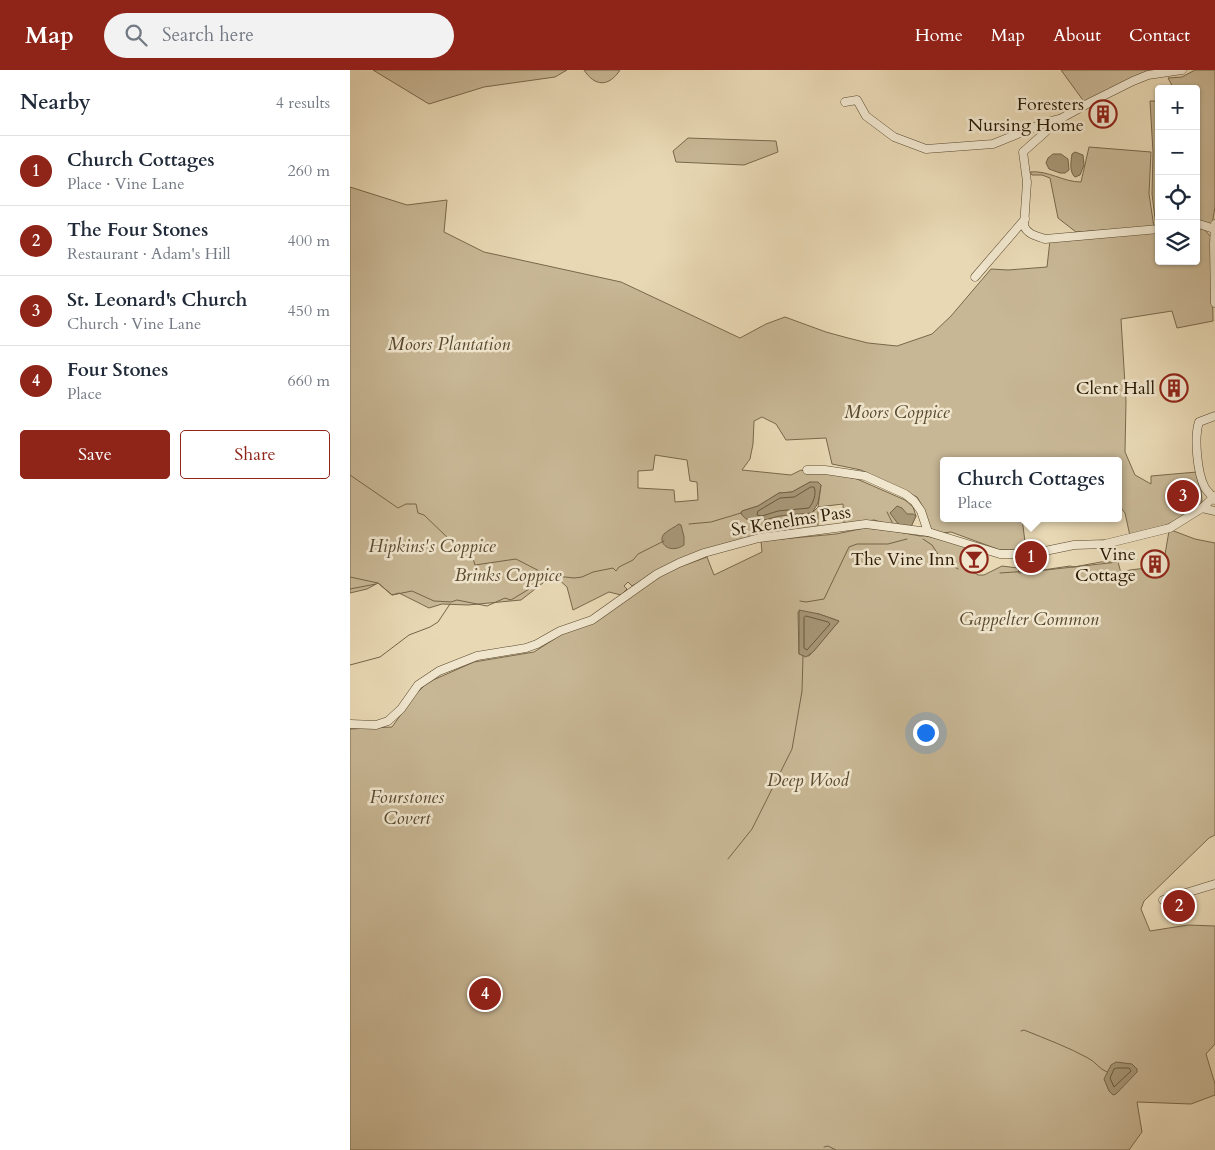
<!DOCTYPE html>
<meta charset="utf-8">
<style>
:root{--surface:#fff;--page:#f2f2f3;--text:#1f2937;--muted:#747a83;--line:#e0e1e3;--accent:#8f2418}
body{margin:0;font-family:Cardo,serif;background:var(--page);color:var(--text)}
.controls{position:absolute;right:15px;top:15px;display:grid;overflow:hidden;border-radius:5px;box-shadow:0 1px 4px #0004}
.controls button{width:45px;height:45px;display:grid;place-items:center;padding:0;border:0;border-bottom:1px solid var(--line);background:var(--surface);color:var(--text);font:25px sans-serif}
.you{position:absolute;left:575px;top:662px;width:18px;height:18px;margin:-12px;border:4px solid #fff;border-radius:50%;background:#1a73e8;box-shadow:0 0 0 8px #1a73e833}
.badge{display:grid;place-items:center;width:32px;height:32px;border-radius:50%;background:var(--accent);color:#fff;font-size:16px;font-weight:700}
.pin{position:absolute;translate:-50% -50%;border:2px solid #fff;box-shadow:0 1px 5px #0006}
.popup{position:absolute;left:590px;top:387px;width:182px;height:65px;box-sizing:border-box;display:grid;place-content:center;border-radius:5px;background:var(--surface);filter:drop-shadow(0 1px 4px #0005);font-size:16px;white-space:nowrap;color:var(--muted)}
.popup b{font-size:19px;color:var(--text)}
.popup::after{content:'';position:absolute;left:50%;top:100%;margin-left:-10px;border:10px solid transparent;border-top-color:var(--surface)}
.list{margin:0;padding:0;list-style:none}
h2{display:flex;justify-content:space-between;align-items:center;height:65px;margin:0;padding:0 20px;font-size:21px}
h2 small{font-size:16px;font-weight:400;color:var(--muted)}
.list li{display:grid;grid-template-columns:32px 1fr auto;gap:15px;align-items:center;box-sizing:border-box;height:70px;padding:0 20px;border-top:1px solid var(--line)}
.list b{display:block;font-size:19px;white-space:nowrap}
.list p{margin:0;font-size:16px;white-space:nowrap;color:var(--muted)}
.list em{font-size:16px;font-style:normal;color:var(--muted)}
.actions{display:flex;gap:10px;padding:15px 20px}
.actions a{flex:1;padding:11px 0;border:1px solid var(--accent);border-radius:5px;text-align:center;font-size:18px;color:var(--accent)}
.actions .main{background:var(--accent);color:#fff}
.icon{flex:none;width:28px;height:28px;fill:none;stroke:currentColor;stroke-width:2;stroke-linecap:round;stroke-linejoin:round}
.map{position:relative;flex:none;width:865px;height:1080px;overflow:hidden}
header{display:flex;align-items:center;gap:30px;box-sizing:border-box;height:70px;padding:0 25px;background:var(--accent);color:#fff}
header strong{font-size:24px}
nav{display:flex;gap:28px;margin-inline-start:auto;font-size:18px}
.search{width:350px;height:45px;background:var(--page);display:flex;align-items:center;gap:12px;box-sizing:border-box;padding:0 18px;border-radius:28px;color:var(--muted);font-size:19px}
main{display:flex}
aside{flex:1;background:var(--surface)}
.map>svg:first-child{display:block}
.green{fill:#c8b795;stroke:#78684a;fill-rule:evenodd}
.water{fill:#a79777;stroke:#756447}
.lines{fill:none;stroke-linecap:round;stroke-linejoin:round}
.shore{stroke:#68583c;stroke-width:1}
.stream{stroke:#756447;stroke-width:1}
.minor-casing{stroke:#59482d;stroke-width:9}
.minor{stroke:#f0e6ce;stroke-width:8}
.labels{text-anchor:middle;dominant-baseline:central;stroke-width:5;stroke-linejoin:round;paint-order:stroke}
.poi-label{font-size:18px;fill:#291800;stroke:#f0e6ce;text-anchor:end}
.park-label{font-size:18px;font-style:italic;fill:#59482d;stroke:#f0e6ce}
.street-label{font-size:18px;fill:#291800;stroke:#f0e6ce}
</style>
<header>
<strong>Map</strong>
<div class="search"><svg class="icon" aria-label="search" viewBox="0 0 24 24"><circle cx="10" cy="10" r="6"/><path d="M15 15l6 6"/></svg>Search here</div>
<nav><a>Home</a><a>Map</a><a>About</a><a>Contact</a></nav>
</header>
<main>
<aside>
<h2>Nearby<small>4 results</small></h2>
<ul class="list">
<li><span class="badge">1</span><div><b>Church Cottages</b><p>Place · Vine Lane</p></div><em>260 m</em></li>
<li><span class="badge">2</span><div><b>The Four Stones</b><p>Restaurant · Adam's Hill</p></div><em>400 m</em></li>
<li><span class="badge">3</span><div><b>St. Leonard's Church</b><p>Church · Vine Lane</p></div><em>450 m</em></li>
<li><span class="badge">4</span><div><b>Four Stones</b><p>Place</p></div><em>660 m</em></li>
</ul>
<div class="actions"><a class="main">Save</a><a>Share</a></div>
</aside>
<div class="map">
<svg width="865" height="1080" viewBox="0 0 865 1080">
<rect width="100%" height="100%" fill="#e8d8b4"/>
<filter id="stains"><feTurbulence type="fractalNoise" baseFrequency=".004" numOctaves="4"/><feColorMatrix values="0 0 0 0 .2 0 0 0 0 .09 0 0 0 0 .02 0 0 0 .5 -.17"/></filter>
<radialGradient id="worn" r=".72"><stop offset=".6" stop-color="#630" stop-opacity="0"/><stop offset="1" stop-color="#630" stop-opacity=".3"/></radialGradient>
<!-- green -->
<g class="green">
<path d="M23,0H217L205,7L134,17L79,34Z"/>
<path d="M234,0H270C259,17 245,17 234,0Z"/>
<path d="M711,0H820L735,33Z"/>
<path d="M845,0H865V137L862,155L846,151V19H824L818,8L832,7Z"/>
<path d="M800,31H809V156H806L802,124L803,82Z"/>
<path d="M338,68L426,71L428,82L394,95L326,92L323,81Z"/>
<path d="M739,77L801,82L799,124L804,157L726,162L708,148L700,108L692,105H682L680,102C698,100 713,112 731,112Z"/>
<path d="M0,117L57,135L97,130L94,162L134,182L271,212L390,268L416,254L435,247L476,262L498,268L518,273L547,276L582,264L601,246L641,199L658,200L697,197L700,170L809,161V191H846V156L853,158L861,167L863,251L827,258L822,241L771,249L776,331L775,382L785,405L801,414V406L847,402L851,419L852,433C832,452 806,459 780,466L775,443L771,438H769L768,391H594V448H672L676,480H650L601,462L593,463L579,459L573,437L567,427L511,400L482,394L476,368L436,370L426,354L412,347L404,351L403,374L400,389L392,400L441,405L451,400L461,403L471,401L507,409L555,430L563,437L566,446L559,460L524,450L494,454L493,434L468,437V457L327,491L282,516L278,512L274,516L277,519L271,525L259,522L223,540L217,517L205,506L198,509L171,530L118,535L92,534L79,538L49,523L42,525L28,513L17,519L0,523ZM305,385L337,390L340,411L347,412L348,430L325,432L324,420L288,418V401L303,400ZM460,412L471,415L468,437L462,443C452,444 441,444 430,446C418,448 400,458 391,443L392,441L408,436L429,423L442,422Z"/>
<path d="M515,458L543,461L570,466H576L618,475L617,484L622,485L620,493L626,495L622,501L628,505H634L652,496L668,498L669,503L768,492L771,503L780,500L813,496L819,461L821,460L845,469L865,473V765L859,768L794,831L791,839L800,861L838,855L865,856V974L856,984L865,1014V1025L841,1034L787,1032L792,1062L779,1080H0V659L42,657L64,626L75,615L83,610L124,592L184,582L212,564L254,545L302,510L324,499L357,487L364,505L412,482L411,471L486,464ZM448,542L469,544L489,551L459,586L449,584Z"/>
</g>
<!-- water -->
<g class="water">
<path d="M725,82L733,85L734,95L730,105L725,107C719,102 721,91 722,84Z"/>
<path d="M703,84H711L718,89L719,100L715,103H710L699,99L696,93L698,88Z"/>
<path d="M460,412H468L471,415L468,433L462,443C452,444 441,444 430,446C418,448 399,458 391,443L392,441L408,436L429,423L442,422Z"/>
<path d="M547,436L552,438L557,444H563L566,446L561,457L549,455L540,443Z"/>
<path d="M329,454L331,455L334,467V475C319,485 307,472 314,464C318,460 325,457 329,454Z"/>
<path d="M449,540L469,544L489,551L464,581L456,587L449,584Z"/>
<path d="M766,992L782,994L787,999V1002L766,1024L763,1025L759,1021L754,1009L761,995Z"/>
</g>
<g class="lines">
<!-- shore -->
<g class="shore">
<path d="M461,417H464C467,424 463,433 459,438L428,441L412,446L407,445L408,441L430,428L444,427Z"/>
<path d="M456,546L478,552L480,554L457,580L454,578V548Z"/>
<path d="M767,998H779L781,1001L764,1017L760,1008L764,999Z"/>
</g>
<!-- stream -->
<g class="stream">
<path d="M0,405L48,438L56,434H66L68,443L74,445L98,468L121,482L125,495L166,489L197,505L224,508L232,507L243,502L263,498L266,501L269,497L283,490L288,484L314,471"/>
<path d="M537,442L543,454"/>
<path d="M339,454L361,452L391,443"/>
<path d="M573,469L582,475L591,489L608,499"/>
<path d="M793,486L808,483"/>
<path d="M650,503L693,500L720,496L724,497L751,492H768L787,489"/>
<path d="M0,507L28,513L42,525L62,521L84,531L101,532L107,530L137,536L155,528L161,530L199,507L203,506"/>
<path d="M0,519L26,514"/>
<path d="M450,531L456,532L474,529L499,477L507,474H538L557,469"/>
<path d="M0,595L30,587L59,565L80,557L88,552L100,534"/>
<path d="M378,789L402,759L442,679L452,621L453,586"/>
<path d="M671,961L674,960C696,969 718,977 738,988C746,992 749,999 757,1002"/>
<path d="M474,1077L478,1076L486,1080"/>
</g>
<!-- minor casing -->
<g class="minor-casing">
<g id="minor">
<path d="M495,32L507,30L516,46L544,67L576,79L643,74L697,52L710,49"/>
<path d="M846,153L864,159"/>
<path d="M865,154L864,174L865,233"/>
<path d="M809,159L695,169C687,166 678,165 674,156L677,112L673,82L710,49L739,33L783,11L798,5L832,0"/>
<path d="M625,207L675,149"/>
<path d="M865,346L849,352C844,367 847,403 855,418C858,422 862,426 865,430"/>
<path d="M457,400H475L515,406L555,424L564,431L571,441L578,462"/>
<path d="M852,438L865,441"/>
<path d="M0,654L26,655L38,651L51,639L68,615L89,601L127,586L176,578L187,574L210,561L242,550L307,504L329,493L354,483L409,468L516,454L578,462L650,484H667L695,481L724,475L755,474L820,458L852,438L865,426"/>
<path d="M813,830L865,814"/>
</g>
</g>
<!-- minor -->
<use href="#minor" class="minor"/>
</g>
<!-- icons -->
<defs>
<g id="building-ring" transform="scale(1.4375)"><circle r="9.5" fill="#f0e6ce" stroke="#8f2418" stroke-width="1.5"/><path d="M-4-6H4V6H1V3H-1V6H-4ZM-2.5-4.3h1.7v1.8h-1.7ZM.8-4.3h1.7v1.8H.8ZM-2.5-1h1.7V.8h-1.7ZM.8-1h1.7V.8H.8Z" fill="#8f2418"/></g>
<g id="bar-ring" transform="scale(1.4375)"><circle r="9.5" fill="#f0e6ce" stroke="#8f2418" stroke-width="1.5"/><path d="M-6-5H6L.8 .8V4.5H3.5V6h-7V4.5H-.8V.8Z" fill="#8f2418"/></g>
</defs>
<g fill-rule="evenodd">
<use href="#building-ring" x="753" y="44"/>
<use href="#building-ring" x="824" y="318"/>
<use href="#bar-ring" x="624" y="489"/>
<use href="#building-ring" x="805" y="494"/>
</g>
<g class="labels">
<!-- poi labels -->
<g class="poi-label">
<text x="734" y="34">Foresters<tspan x="734" dy="21">Nursing Home</tspan></text>
<text x="805" y="318">Clent Hall</text>
<text x="786" y="484">Vine<tspan x="786" dy="21">Cottage</tspan></text>
<text x="605" y="489">The Vine Inn</text>
</g>
<!-- park labels -->
<g class="park-label">
<text x="99" y="274">Moors Plantation</text>
<text x="547" y="342">Moors Coppice</text>
<text x="82" y="476">Hipkins's Coppice</text>
<text x="158" y="505">Brinks Coppice</text>
<text x="679" y="549">Gappelter Common</text>
<text x="458" y="710">Deep Wood</text>
<text x="57" y="727">Fourstones<tspan x="57" dy="21">Covert</tspan></text>
</g>
<!-- street labels -->
<g class="street-label">
<text transform="translate(441 451) rotate(-9)">St Kenelms Pass</text>
</g>
</g>
<rect width="100%" height="100%" filter="url(#stains)"/>
<rect width="100%" height="100%" fill="url(#worn)"/>
</svg>
<div class="controls">
<button>+</button>
<button>−</button>
<button><svg class="icon" aria-label="locate" viewBox="0 0 24 24"><circle cx="12" cy="12" r="6"/><path d="M12 2v4M12 18v4M2 12h4M18 12h4"/></svg></button>
<button><svg class="icon" aria-label="layers" viewBox="0 0 24 24"><path d="M12 4l9 5-9 5-9-5zM3 14l9 5 9-5"/></svg></button>
</div>
<div class="you"></div>
<div class="pin badge" style="left:681px;top:487px">1</div>
<div class="popup"><b>Church Cottages</b>Place</div>
<div class="pin badge" style="left:829px;top:836px">2</div>
<div class="pin badge" style="left:833px;top:426px">3</div>
<div class="pin badge" style="left:135px;top:924px">4</div>
</div>
</main>
